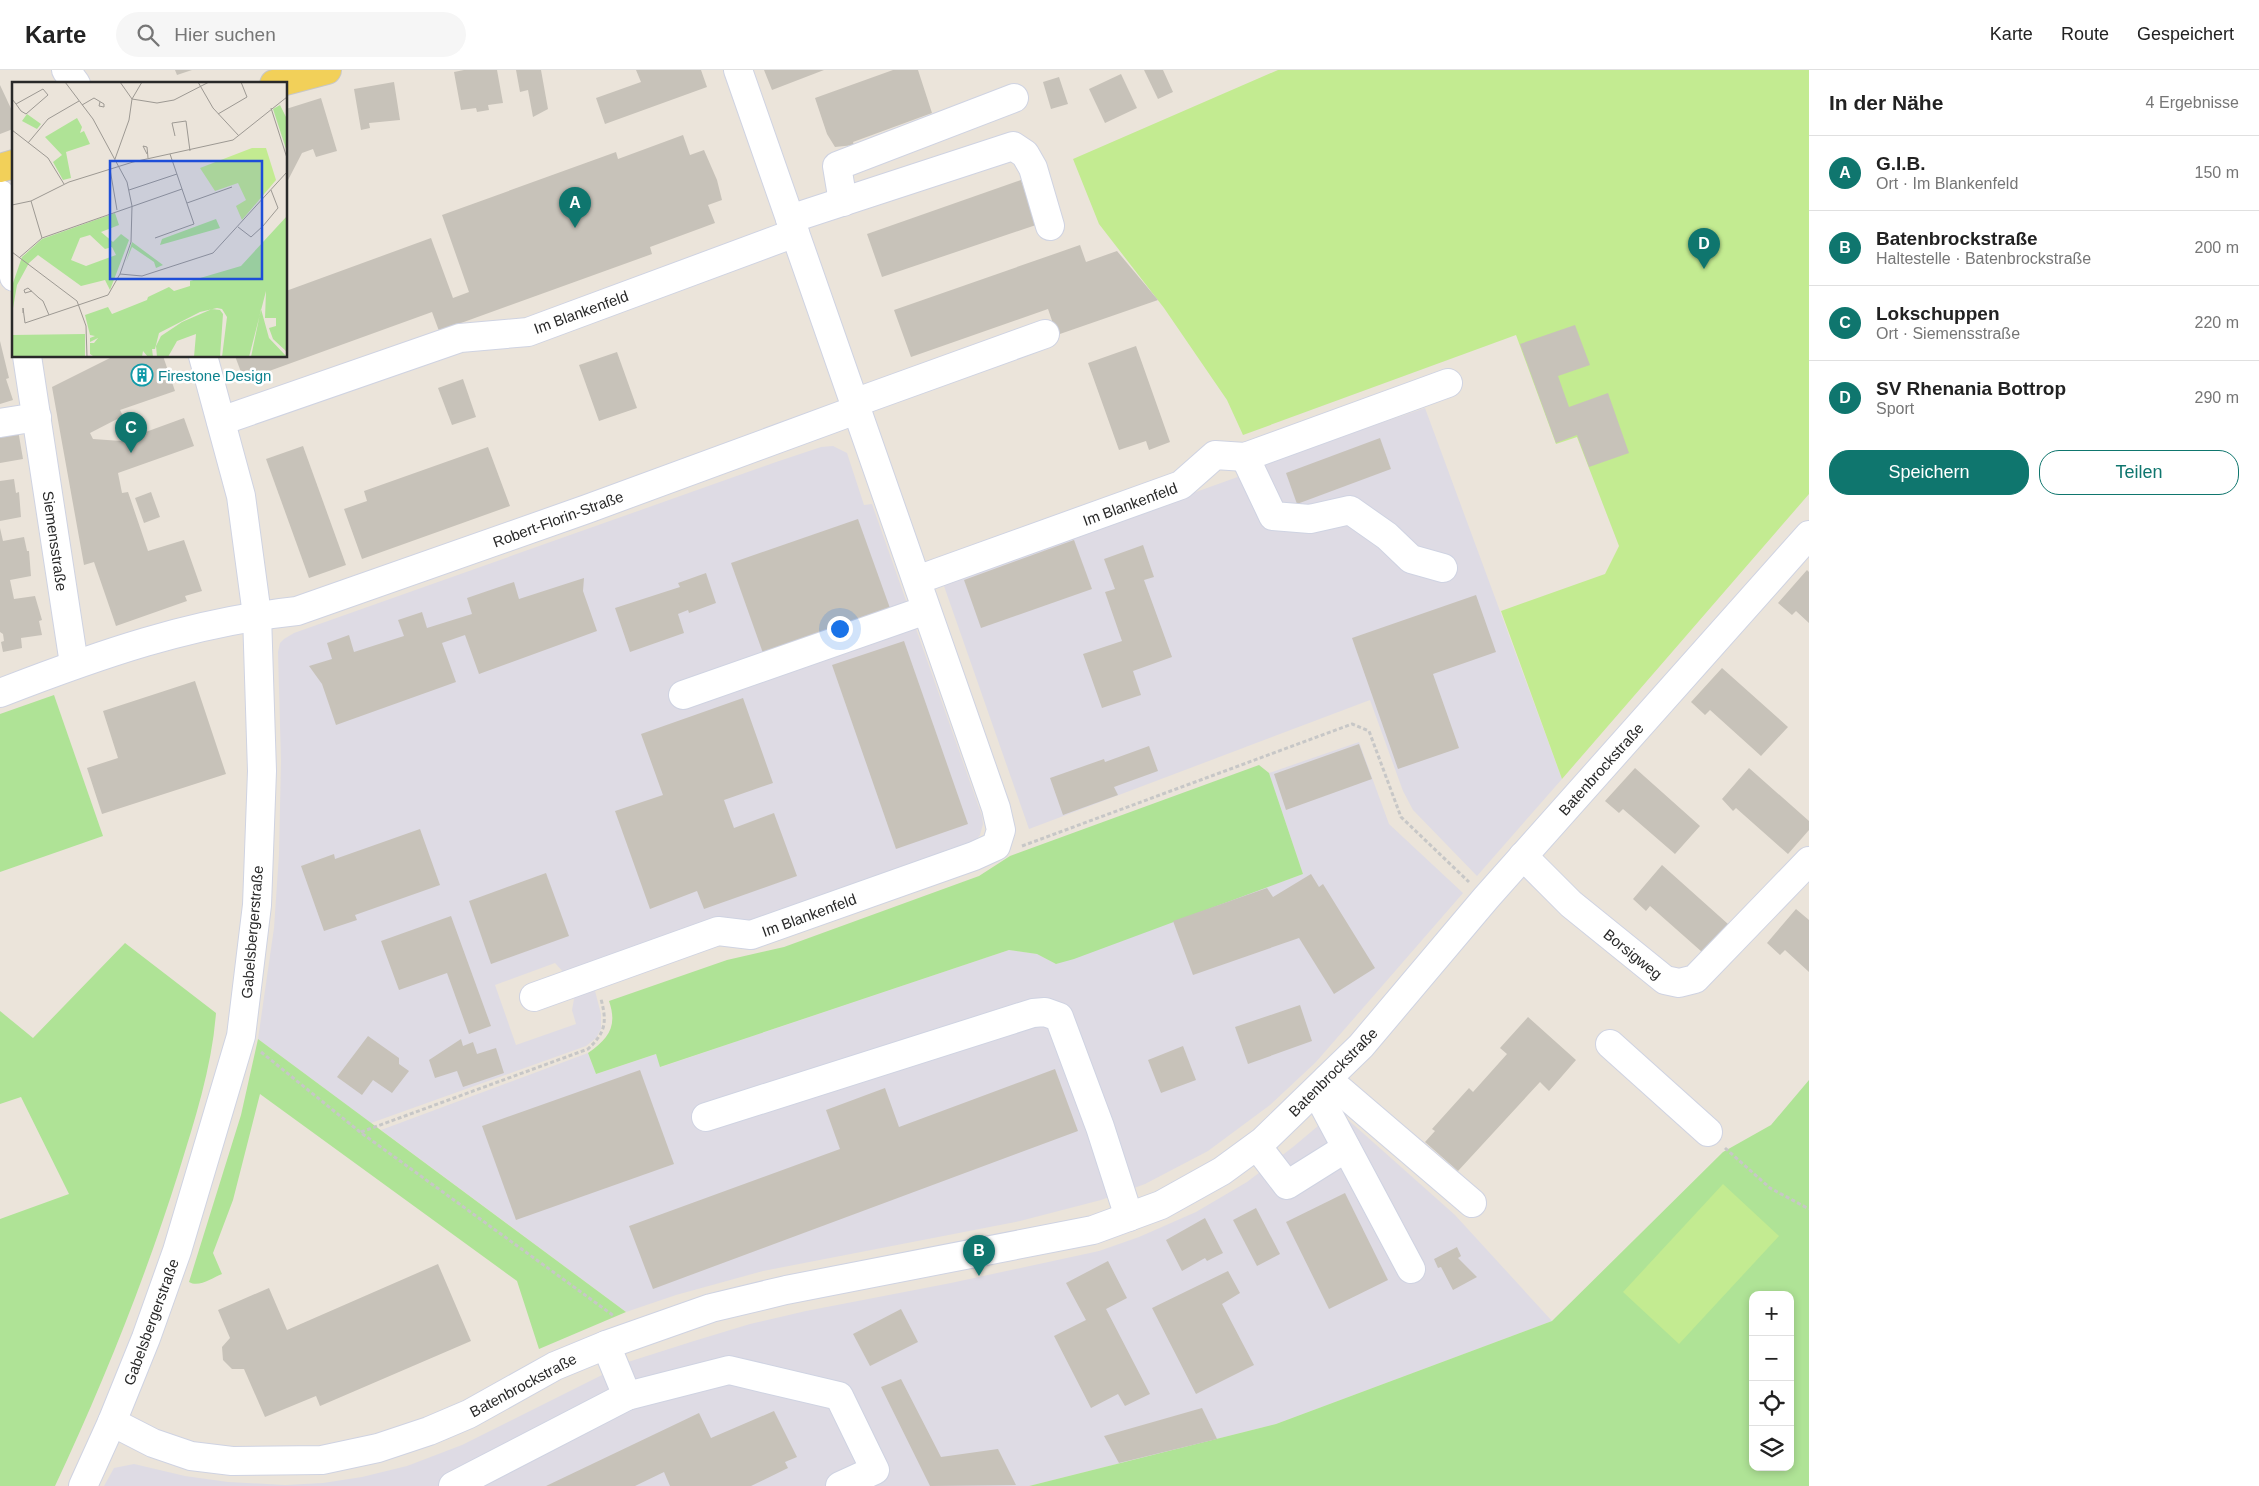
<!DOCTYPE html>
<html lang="de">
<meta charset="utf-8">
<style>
:root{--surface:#fff;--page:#f6f6f6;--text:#222;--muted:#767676;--line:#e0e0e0;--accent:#0f766e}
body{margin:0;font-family:Helvetica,sans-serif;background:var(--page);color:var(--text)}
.controls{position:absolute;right:15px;bottom:15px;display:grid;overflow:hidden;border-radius:10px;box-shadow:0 2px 8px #0003}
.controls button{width:45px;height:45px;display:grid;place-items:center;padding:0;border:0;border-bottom:1px solid var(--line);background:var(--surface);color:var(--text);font:25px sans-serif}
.you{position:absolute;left:839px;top:558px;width:18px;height:18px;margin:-12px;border:4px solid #fff;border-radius:50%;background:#1a73e8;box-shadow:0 0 0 8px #1a73e833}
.badge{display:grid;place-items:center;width:32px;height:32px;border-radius:50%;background:var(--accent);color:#fff;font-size:16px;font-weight:700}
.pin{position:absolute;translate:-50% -41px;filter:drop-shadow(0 1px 2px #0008)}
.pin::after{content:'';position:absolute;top:26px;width:18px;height:15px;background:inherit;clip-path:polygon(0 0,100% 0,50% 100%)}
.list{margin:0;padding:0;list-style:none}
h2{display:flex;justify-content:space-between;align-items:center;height:65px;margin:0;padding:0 20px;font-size:21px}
h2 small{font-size:16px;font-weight:400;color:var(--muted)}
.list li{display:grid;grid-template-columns:32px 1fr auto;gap:15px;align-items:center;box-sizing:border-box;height:75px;padding:0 20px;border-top:1px solid var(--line)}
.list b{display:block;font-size:19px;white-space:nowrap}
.list p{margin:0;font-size:16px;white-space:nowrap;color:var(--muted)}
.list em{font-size:16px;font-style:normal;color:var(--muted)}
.actions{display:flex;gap:10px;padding:15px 20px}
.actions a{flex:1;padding:11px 0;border:1px solid var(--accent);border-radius:20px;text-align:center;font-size:18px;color:var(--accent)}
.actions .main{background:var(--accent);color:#fff}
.icon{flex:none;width:28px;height:28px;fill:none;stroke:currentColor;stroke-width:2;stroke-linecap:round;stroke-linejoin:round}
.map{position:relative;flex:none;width:1809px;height:1416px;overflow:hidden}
header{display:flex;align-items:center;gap:30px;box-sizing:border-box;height:70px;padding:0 25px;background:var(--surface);border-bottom:1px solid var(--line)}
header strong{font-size:24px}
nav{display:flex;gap:28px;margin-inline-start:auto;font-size:18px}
.search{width:350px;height:45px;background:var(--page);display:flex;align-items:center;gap:12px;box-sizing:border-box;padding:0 18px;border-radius:28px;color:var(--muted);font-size:19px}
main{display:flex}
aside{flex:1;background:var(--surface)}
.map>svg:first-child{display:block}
.industrial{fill:#dedbe4}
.green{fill:#afe396;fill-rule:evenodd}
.pitch{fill:#c3eb91}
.building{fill:#c7c2b9}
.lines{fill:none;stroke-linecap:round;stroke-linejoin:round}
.minor-casing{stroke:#cfd3e2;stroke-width:30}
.major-casing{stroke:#c7c7c7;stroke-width:30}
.path{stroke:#c7c7c7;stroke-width:3;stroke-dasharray:4 2.5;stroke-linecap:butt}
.minor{stroke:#fff;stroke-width:28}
.major{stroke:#f2d059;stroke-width:28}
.labels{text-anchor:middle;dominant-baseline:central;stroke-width:5;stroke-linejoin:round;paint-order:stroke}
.street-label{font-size:15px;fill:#292929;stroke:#fff}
.culture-label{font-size:15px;fill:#0d838f;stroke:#fff;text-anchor:start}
.inset-road{fill:none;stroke:#9d9993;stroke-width:1}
.view{fill:#1d4ed8;fill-opacity:0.15;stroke:#1d4ed8;stroke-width:2.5}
.inset-edge{fill:none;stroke:#292929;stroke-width:2.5}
</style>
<header>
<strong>Karte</strong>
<div class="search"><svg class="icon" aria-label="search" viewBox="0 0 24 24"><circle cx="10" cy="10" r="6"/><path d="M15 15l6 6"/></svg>Hier suchen</div>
<nav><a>Karte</a><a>Route</a><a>Gespeichert</a></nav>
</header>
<main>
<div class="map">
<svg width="1809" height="1416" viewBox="0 0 1809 1416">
<rect width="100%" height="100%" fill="#ebe4da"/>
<!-- industrial -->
<g class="industrial">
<path d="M1425,338L1562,709L1477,806L1413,740L1403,721L1370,630L1029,759L944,516L945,512L1260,399L1258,395Z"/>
<path d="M833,376L847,383L864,435L872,434L982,746L983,754L980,765L974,772L743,858L565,904L555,893L495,915L516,975L576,954L572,940L574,929L577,924L594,917L601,944V959L596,968L586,976L371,1053L258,969L274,858L279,784L281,691L278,582L280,573L284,569L294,563L779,391L821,377Z"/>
<path d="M1359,672L1389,754L1463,823L1316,992L1270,1035L1208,1081L1145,1114L1101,1130L1020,1151L763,1201L676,1225L626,1242L381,1060L588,983L596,1004L656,984L661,997L1009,880L1037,884L1056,894L1303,804L1269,703Z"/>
<path d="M1337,1040L1455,1145L1552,1251L1276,1354L1029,1416H104L114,1398L134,1394L185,1406L228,1412L285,1415L323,1413L362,1407L407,1396L462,1375L628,1292L694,1271L750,1254L806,1241L951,1213L1099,1181L1139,1167L1196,1142L1247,1112L1293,1077Z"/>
</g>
<!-- green -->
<g class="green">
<path d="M54,625L103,766L0,802V644Z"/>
<path d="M1259,695L1269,703L1303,804L1074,889L1056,894L1037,884L1009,880L660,997L656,984L596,1004L588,983C608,969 618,957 609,931L727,890L784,877L979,806L1010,786Z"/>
<path d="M125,873L216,943C212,997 195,1049 179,1101C145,1209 103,1314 55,1416H0V1149L69,1124L21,1027L0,1034V941L33,968Z"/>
<path d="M258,969L626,1242L539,1279L517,1211L260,1024L233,1130L213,1183L222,1204C212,1208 199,1218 189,1212L241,1045Z"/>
<path d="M1809,1010V1416H1029L1276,1354L1552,1251L1723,1082L1771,1055ZM1753,1225H1790V1397H1753Z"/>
</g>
<!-- pitch -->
<g class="pitch">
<path d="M1278,0H1809V424L1562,709L1501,541L1605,504L1619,476L1577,367L1556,374L1516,265L1243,365L1227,330L1164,238L1099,154L1073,89Z"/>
<path d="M1723,1114L1779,1166L1679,1274L1623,1222Z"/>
</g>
<!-- building -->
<g class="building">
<path d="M175,0H192L177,5Z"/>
<path d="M464,0H497L503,33L488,35L489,40L477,42L476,38L461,40L454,2Z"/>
<path d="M516,0H541L548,39L533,47L528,20L520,22Z"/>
<path d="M636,0H701L707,17L605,54L596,28L641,12Z"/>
<path d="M764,0H824L772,20Z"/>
<path d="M893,0H918L932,43L853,72L854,75L835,77L827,64L815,28Z"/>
<path d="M1144,0H1163L1173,22L1158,29Z"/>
<path d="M1121,4L1137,38L1105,53L1089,19Z"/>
<path d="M1059,7L1068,34L1051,39L1043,12Z"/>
<path d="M394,12L400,50L369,53L370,58L361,60L354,19Z"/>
<path d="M0,15L14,45L13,59L0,64Z"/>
<path d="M321,28L337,81L316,87L313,79L302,83L286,114V39Z"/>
<path d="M683,65L690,85L704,80L717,110L722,130L708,135L715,153L650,177L652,184L439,261L432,242L244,310L235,286H286V221L431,168L453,228L469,222L442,145L616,82L618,89Z"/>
<path d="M1021,110L1036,155L882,207L867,164Z"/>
<path d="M1080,175L1086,192L1117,181L1158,230L1057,265L1048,239L911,287L894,240Z"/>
<path d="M1575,255L1590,295L1558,306L1569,337L1608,323L1629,383L1589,397L1577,365L1556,373L1520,274Z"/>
<path d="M0,271L9,308L6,309L13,330L0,334Z"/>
<path d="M1136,276L1170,372L1149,380L1146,371L1119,380L1088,293Z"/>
<path d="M617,282L637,338L599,351L579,295Z"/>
<path d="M114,286H163L175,321L120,340L123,346L90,363L93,369L121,371L184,348L194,376L118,403L122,423L128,422L148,481L184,470L202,521L185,526L187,531L116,556L94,492L84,495L52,317Z"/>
<path d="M463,309L476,347L452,355L438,318Z"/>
<path d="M18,360L23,389L0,393V364Z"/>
<path d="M1380,368L1391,399L1297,434L1286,403Z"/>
<path d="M303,376L346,495L309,508L266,389Z"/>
<path d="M488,377L510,436L362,489L344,439L367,431L364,421Z"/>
<path d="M14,409L16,423L19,422L21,447L0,451V411Z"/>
<path d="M151,422L160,447L144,453L135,428Z"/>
<path d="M858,449L891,541L764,586L731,493Z"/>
<path d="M0,458L3,471L24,467L27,481H29L31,506L10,510L14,529L35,526L42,550L39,551L42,565L21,568L22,578L3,582L1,572L4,571L3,564L0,562Z"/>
<path d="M1074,470L1092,519L981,558L964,510Z"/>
<path d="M1143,475L1154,507L1144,510L1172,587L1133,601L1141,625L1102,638L1083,584L1122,571L1105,522L1115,519L1104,489Z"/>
<path d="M1807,500L1809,502V553L1796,541L1792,545L1778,533Z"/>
<path d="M706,503L716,533L689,543L688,540L678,544L684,563L630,582L615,538L680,517L678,513Z"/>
<path d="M584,508L583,521L597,561L479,604L465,565L442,573L456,612L336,655L322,614L309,596L332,589L327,573L349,565L354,582L404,566L398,550L422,542L427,558L472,544L467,528L514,512L519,529Z"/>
<path d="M1476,525L1496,582L1433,604L1459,678L1398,699L1352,568Z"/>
<path d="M904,571L968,754L896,779L832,595Z"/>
<path d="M1722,598L1788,657L1761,686L1710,640L1705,645L1691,632Z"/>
<path d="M195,611L226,704L102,744L87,698L118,688L103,641Z"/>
<path d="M743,628L773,713L724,730L734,758L774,743L797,806L704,839L697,821L650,839L615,741L663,725L641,664Z"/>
<path d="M1359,674L1372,709L1286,740L1274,704Z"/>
<path d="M1149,676L1158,701L1114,717L1118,725L1063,745L1050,708L1104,689L1105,692Z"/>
<path d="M1635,698L1700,756L1675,784L1623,739L1619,743L1605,731Z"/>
<path d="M1749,698L1809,751V760L1788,784L1736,738L1733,741L1722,729Z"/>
<path d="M420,759L440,815L355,845L357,850L324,861L301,796L334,784L335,789Z"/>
<path d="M1662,795L1728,854L1702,882L1650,836L1646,841L1633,829Z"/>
<path d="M546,803L569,866L491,894L469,831Z"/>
<path d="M1311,804L1319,817L1323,814L1375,898L1334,924L1299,868L1193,905L1173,851L1267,818L1273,827Z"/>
<path d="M1796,839L1809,850V902L1785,880L1780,885L1767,873Z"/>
<path d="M451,846L491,956L469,964L447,903L399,920L381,871Z"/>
<path d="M1300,935L1312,971L1248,994L1235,957Z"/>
<path d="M1528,947L1576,990L1549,1021L1540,1012L1458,1101L1425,1072L1435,1061L1432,1059L1469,1018L1473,1022L1507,984L1500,978Z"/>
<path d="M368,966L399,988V994L409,1001L392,1023L373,1010L362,1025L337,1007Z"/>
<path d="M461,969L463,976L473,972L477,984L496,978L504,1003L463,1017L457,1001L435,1008L429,990Z"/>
<path d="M1183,976L1196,1010L1161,1023L1148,990Z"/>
<path d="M1055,999L1078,1061L653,1219L629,1156L840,1079L826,1040L885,1018L899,1057Z"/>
<path d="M640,1000L674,1094L516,1150L482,1056Z"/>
<path d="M1345,1123L1388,1210L1329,1239L1286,1152Z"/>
<path d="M1256,1138L1280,1184L1257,1196L1233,1150Z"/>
<path d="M1205,1148L1223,1183L1207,1191L1205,1188L1182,1201L1166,1170Z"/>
<path d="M1457,1177L1461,1186L1458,1188L1477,1207L1453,1220L1441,1197L1438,1198L1434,1189Z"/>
<path d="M1108,1191L1127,1228L1106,1239L1150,1324L1125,1336L1118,1324L1091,1338L1054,1266L1086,1250L1066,1213Z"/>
<path d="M438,1194L471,1271L320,1336L316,1326L265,1347L244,1299H232L223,1290L222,1277L230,1268L218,1240L269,1218L287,1260Z"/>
<path d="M1228,1201L1240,1223L1222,1234L1254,1295L1196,1324L1152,1238Z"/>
<path d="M901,1239L918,1272L870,1296L853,1264Z"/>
<path d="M901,1309L941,1387L998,1379L1016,1415L930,1416L881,1317Z"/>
<path d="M1202,1338L1217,1369L1119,1393L1104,1366Z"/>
<path d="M774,1341L797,1387L785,1392L788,1398L751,1416H670L664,1402L635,1416H546L699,1343L711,1368Z"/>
</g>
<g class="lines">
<!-- minor casing -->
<g class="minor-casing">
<g id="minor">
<path d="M66,0L76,14"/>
<path d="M0,124L14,207"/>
<path d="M843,132L837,96L1014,28"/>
<path d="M790,149L1013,76L1025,84L1033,98L1050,156"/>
<path d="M27,286L74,594"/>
<path d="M854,333L1045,264"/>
<path d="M221,351L460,268L528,262L795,163"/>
<path d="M0,353L37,347"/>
<path d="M1245,387L1273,446L1310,449L1350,440L1387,466L1411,489L1443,498"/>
<path d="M917,510L1181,415L1215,385L1245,387L1448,313"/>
<path d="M0,623C98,585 192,552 297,541L587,439L856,340"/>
<path d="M683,625L926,540"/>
<path d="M1523,786L1571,834L1665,910L1679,913L1695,909L1809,791"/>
<path d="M534,927L718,861L751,865L974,786L996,776L1001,760L996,738L738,0"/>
<path d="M1610,974L1708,1062"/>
<path d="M1327,1009L1472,1133"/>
<path d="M1316,1021L1411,1199"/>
<path d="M706,1047L1033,943L1045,942L1059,947L1100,1057L1129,1147"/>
<path d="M1257,1076L1287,1115L1346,1078"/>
<path d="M606,1275L627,1326"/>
<path d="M112,1352L153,1373L191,1386L232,1391L322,1390L378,1378L429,1361L469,1344L555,1296L606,1275L711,1238L786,1220L1093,1160L1161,1135L1222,1101L1263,1071L1361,976L1486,828L1809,465"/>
<path d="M83,1416L112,1352L146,1268L177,1181L241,966L257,835L262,701L257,545L241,426L203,286"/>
<path d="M453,1416L627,1326L729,1300L839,1326L875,1400L840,1416"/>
</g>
</g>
<!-- major casing -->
<g class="major-casing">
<g id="major">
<path d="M274,14L327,0"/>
<path d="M0,98L14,94"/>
</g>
</g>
<!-- path -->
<g class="path">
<path d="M1022,776L1352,654L1369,661L1401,747L1469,812"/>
<path d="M261,982L360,1062L614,1246"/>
<path d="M361,1062L588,979C606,962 607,952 601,929"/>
<path d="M1725,1078L1770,1118L1809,1139"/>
</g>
<!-- minor -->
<use href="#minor" class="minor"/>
<!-- major -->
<use href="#major" class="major"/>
</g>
<!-- icons -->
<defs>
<g id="building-ring" transform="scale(1.125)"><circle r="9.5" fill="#fff" stroke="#0f9aa8" stroke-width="1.5"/><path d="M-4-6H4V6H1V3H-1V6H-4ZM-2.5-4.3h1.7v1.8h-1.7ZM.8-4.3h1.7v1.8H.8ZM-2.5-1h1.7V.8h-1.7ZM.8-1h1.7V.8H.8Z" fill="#0f9aa8"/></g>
</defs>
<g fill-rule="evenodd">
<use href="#building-ring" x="142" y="305"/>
</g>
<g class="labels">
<!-- street labels -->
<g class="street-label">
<text transform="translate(581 242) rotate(-20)">Im Blankenfeld</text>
<text transform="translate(1130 434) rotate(-20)">Im Blankenfeld</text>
<text transform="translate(558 449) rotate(-20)">Robert-Florin-Straße</text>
<text transform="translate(55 471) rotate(82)">Siemensstraße</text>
<text transform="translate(1601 699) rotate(-48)">Batenbrockstraße</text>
<text transform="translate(809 845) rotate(-20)">Im Blankenfeld</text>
<text transform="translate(252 862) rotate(-85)">Gabelsbergerstraße</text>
<text transform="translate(1633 884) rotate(39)">Borsigweg</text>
<text transform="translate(1333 1002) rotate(-45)">Batenbrockstraße</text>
<text transform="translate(151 1252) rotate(-70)">Gabelsbergerstraße</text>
<text transform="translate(523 1315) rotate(-28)">Batenbrockstraße</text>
</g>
<!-- culture labels -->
<g class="culture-label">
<text x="158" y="305">Firestone Design</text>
</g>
</g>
<!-- overview -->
<g transform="translate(12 12)">
<rect width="275" height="275" fill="#ebe4da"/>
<path d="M268,23L275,37V70L261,27ZM15,32L29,42L25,47L10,39ZM65,36L70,45L68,51L72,49L78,62L54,70L59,96L51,98L41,80L50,73L33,55ZM103,131L107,143L89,150L101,160L109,152L117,158L98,208L93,198L69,204L26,173L17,181L5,203L0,232V204L10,175L30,157ZM78,153L93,167L100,165L104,173L74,184L59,178L68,156ZM275,134V270L261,257L257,246L264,244V236H253L254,209L237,275H210L215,235L210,227L205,226L188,230L147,251L143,267H140L141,275H136L131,269L130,275H94L92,258L94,275H78L81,274L78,272V261H82L86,256L78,260V256L83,254L78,253L73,233L96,225L100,232L135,218L136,215L157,205L162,209L178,204V199L229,184ZM204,137L208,146L148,163L150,157ZM120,160L151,183L144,186L142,180L120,165L114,180ZM200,227L208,228L211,232L208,275H182L184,252L165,259L156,275H145L144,264L149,254L170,240ZM249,227L257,256L275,275H239ZM73,252V275H0V253Z" fill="#afe396" fill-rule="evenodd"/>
<path d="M240,66H254L264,98L230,138L224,124L234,118L226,101L203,109L188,86Z" fill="#c3eb91"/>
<path class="inset-road" d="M108,0L120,17L145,21L162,18L197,0M186,0L201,26L227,54M0,17L4,22L9,29L14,32L36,13L31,7L4,22M70,23L82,16L92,22V25L87,24L88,20M259,26L275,76M206,32L235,15L229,0M0,48L36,76L52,102M163,54L160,41L174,39L178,69M16,61L36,37L67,19M135,72L131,64L135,65L136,76M103,77L117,38L120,17L130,0M98,87L105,128M117,108L165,92M19,119L30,156M175,121L220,105M0,123L19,119L57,100L121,80L221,58L275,15M226,145L239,155L251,144L266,126L259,108M143,156L182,142L158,72M0,170L65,219L74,244L75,275M7,176L30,156L170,107M108,192L130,194L201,171L275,90M20,209L13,211L12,208L16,206L27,216L31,219L37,233M11,231V226L13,241L96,213L108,192L119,160L120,124L115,100L81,37L53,0"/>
<path class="view" d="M98,79H250V197H98Z"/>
<rect width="275" height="275" class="inset-edge"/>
</g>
</svg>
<div class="controls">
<button>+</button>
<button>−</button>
<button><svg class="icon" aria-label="locate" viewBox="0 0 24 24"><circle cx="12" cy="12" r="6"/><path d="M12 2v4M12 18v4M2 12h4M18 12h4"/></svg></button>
<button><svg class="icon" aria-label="layers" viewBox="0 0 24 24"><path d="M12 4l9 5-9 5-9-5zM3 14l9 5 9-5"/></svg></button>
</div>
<div class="you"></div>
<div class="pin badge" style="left:575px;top:158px">A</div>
<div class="pin badge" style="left:979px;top:1206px">B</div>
<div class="pin badge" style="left:131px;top:383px">C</div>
<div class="pin badge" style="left:1704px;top:199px">D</div>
</div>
<aside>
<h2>In der Nähe<small>4 Ergebnisse</small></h2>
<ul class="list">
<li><span class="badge">A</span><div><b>G.I.B.</b><p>Ort · Im Blankenfeld</p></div><em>150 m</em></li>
<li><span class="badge">B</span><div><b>Batenbrockstraße</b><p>Haltestelle · Batenbrockstraße</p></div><em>200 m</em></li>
<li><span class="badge">C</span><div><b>Lokschuppen</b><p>Ort · Siemensstraße</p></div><em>220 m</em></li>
<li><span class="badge">D</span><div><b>SV Rhenania Bottrop</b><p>Sport</p></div><em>290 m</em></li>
</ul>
<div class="actions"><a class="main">Speichern</a><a>Teilen</a></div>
</aside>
</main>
